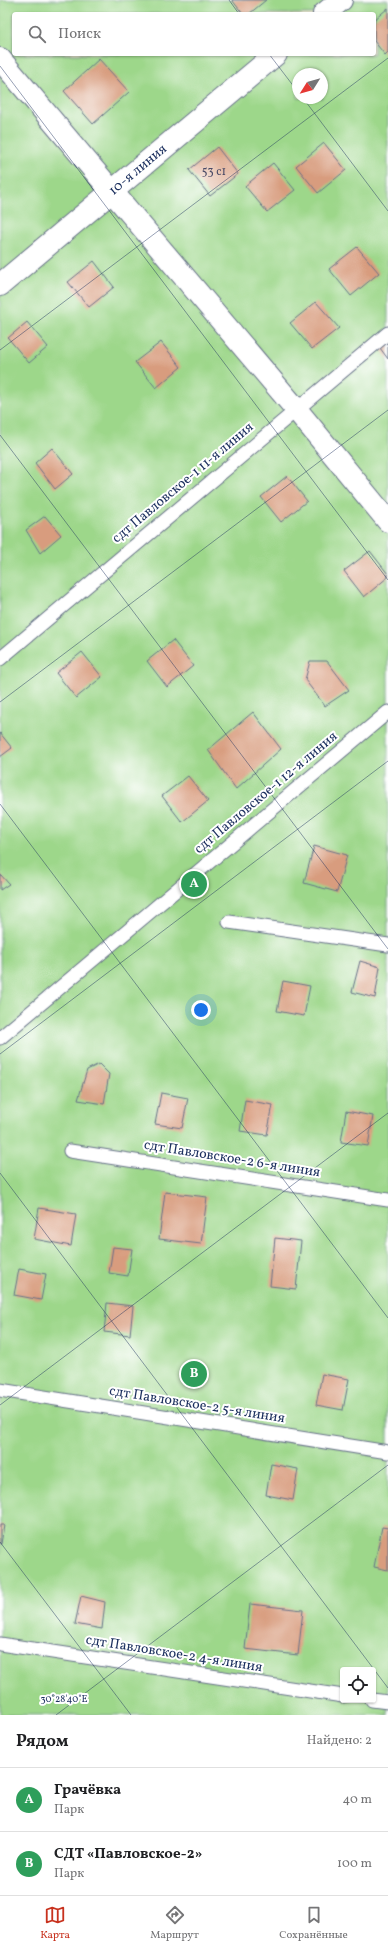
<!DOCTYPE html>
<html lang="ru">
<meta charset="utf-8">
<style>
:root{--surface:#fff;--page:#f6f6f6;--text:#202124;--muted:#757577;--line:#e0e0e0;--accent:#c8321e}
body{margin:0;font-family:Vollkorn,serif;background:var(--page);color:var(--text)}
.controls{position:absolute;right:12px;bottom:12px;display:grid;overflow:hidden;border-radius:4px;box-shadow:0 1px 3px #0004}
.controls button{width:36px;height:36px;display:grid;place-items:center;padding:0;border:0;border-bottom:1px solid var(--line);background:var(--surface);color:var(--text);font:20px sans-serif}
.compass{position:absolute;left:292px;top:68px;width:36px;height:36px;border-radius:50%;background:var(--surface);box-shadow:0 1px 3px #0004;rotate:233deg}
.you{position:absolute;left:201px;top:1010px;width:14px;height:14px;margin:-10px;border:3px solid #fff;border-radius:50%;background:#1a73e8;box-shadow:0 0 0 6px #1a73e833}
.badge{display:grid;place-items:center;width:26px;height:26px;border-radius:50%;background:var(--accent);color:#fff;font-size:13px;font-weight:700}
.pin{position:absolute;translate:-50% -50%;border:2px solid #fff;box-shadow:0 1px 4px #0006}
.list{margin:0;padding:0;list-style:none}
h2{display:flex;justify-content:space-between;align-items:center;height:52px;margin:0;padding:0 16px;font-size:17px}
h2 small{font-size:13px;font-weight:400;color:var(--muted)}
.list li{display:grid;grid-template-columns:26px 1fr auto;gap:12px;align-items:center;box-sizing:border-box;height:64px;padding:0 16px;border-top:1px solid var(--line)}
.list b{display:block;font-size:15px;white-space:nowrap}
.list p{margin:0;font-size:13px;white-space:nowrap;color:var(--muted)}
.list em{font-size:13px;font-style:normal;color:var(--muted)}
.icon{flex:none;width:22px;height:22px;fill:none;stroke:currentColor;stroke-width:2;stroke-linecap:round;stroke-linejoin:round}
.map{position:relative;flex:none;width:388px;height:1715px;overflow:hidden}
.search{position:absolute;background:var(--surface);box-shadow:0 1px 3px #0004;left:12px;right:12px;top:12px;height:44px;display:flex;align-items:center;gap:10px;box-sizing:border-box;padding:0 14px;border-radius:4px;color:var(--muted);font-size:15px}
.sheet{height:180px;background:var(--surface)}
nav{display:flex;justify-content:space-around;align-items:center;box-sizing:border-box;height:56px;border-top:1px solid var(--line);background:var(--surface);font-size:11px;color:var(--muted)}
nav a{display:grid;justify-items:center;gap:2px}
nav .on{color:var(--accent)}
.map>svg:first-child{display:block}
.green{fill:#9dd78a;stroke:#5c8374;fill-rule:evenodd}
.building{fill:#d89c7e}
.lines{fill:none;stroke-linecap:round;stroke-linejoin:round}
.service-casing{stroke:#657087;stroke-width:15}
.minor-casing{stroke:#657087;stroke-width:24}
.service{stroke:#fff;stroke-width:13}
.minor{stroke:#fff;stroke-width:22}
.ticks{fill:none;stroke:#1b2f5e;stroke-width:1;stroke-opacity:0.45}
.labels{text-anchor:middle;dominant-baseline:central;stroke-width:4;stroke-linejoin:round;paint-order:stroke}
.number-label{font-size:12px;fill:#4a4a66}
.street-label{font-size:14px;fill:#1b2f5e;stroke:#fff}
.ticks-label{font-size:10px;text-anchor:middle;fill:#1b2f5e;stroke:#fff;stroke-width:4;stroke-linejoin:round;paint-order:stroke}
</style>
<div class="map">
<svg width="388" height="1715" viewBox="0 0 388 1715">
<rect width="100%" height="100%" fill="#fff"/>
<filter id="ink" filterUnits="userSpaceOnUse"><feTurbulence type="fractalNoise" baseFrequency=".025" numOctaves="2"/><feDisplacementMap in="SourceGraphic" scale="8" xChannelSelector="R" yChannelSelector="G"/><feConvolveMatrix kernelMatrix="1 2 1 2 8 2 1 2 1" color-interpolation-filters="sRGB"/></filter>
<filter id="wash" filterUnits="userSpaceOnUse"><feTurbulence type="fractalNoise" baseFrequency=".012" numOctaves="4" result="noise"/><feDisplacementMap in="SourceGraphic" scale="16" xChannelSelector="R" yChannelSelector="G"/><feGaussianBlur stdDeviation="0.9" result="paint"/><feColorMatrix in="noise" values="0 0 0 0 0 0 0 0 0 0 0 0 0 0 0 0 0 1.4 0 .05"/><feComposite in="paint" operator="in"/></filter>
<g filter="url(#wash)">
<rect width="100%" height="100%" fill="#efead2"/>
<!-- green -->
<path class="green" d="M0,0H388V1715H0ZM14,14H374V54H14ZM298,74H322V98H298ZM343,1670H373V1700H343Z"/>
<g id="blocks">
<!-- building -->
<g class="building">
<path d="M232,0H266L249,14H243Z"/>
<path d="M388,8V52L385,55L374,41V20Z"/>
<path d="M99,59L129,92L93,124L64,91Z"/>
<path d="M324,143L346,170L318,193L296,166Z"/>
<path d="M217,147L238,174L210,196L189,170Z"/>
<path d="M273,163L295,190L267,212L245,186Z"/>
<path d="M357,247L379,273L351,296L329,269Z"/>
<path d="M94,261L114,287L89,307L68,282Z"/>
<path d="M316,302L339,328L312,349L290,323Z"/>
<path d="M27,322L48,347L29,363L8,338Z"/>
<path d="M161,342L181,367L156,388L135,362Z"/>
<path d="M388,342V359L380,348Z"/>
<path d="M52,448L73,474L55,489L35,463Z"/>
<path d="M287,476L307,501L281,522L261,497Z"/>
<path d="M45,516L61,535L40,553L26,530Z"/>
<path d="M370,551L388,574V577L364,597L344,571Z"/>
<path d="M173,640L193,666L167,687L147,661Z"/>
<path d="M82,652L102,677L76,698L56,673Z"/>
<path d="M310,661H327L349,690L325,706L305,680Z"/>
<path d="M253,712L281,749L236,789L208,750Z"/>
<path d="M0,733L12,748L0,757Z"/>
<path d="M188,776L208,801L182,822L162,796Z"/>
<path d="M314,846L347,855L337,892L304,883Z"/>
<path d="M0,874L9,884L0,890Z"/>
<path d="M360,961L380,967L375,998L352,992Z"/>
<path d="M283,981L310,986L304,1016L277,1011Z"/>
<path d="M99,1064L109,1074L104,1104L78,1100L87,1070Z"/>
<path d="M161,1093L188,1098L182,1128L155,1124Z"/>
<path d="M245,1100L273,1105L267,1135L240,1131Z"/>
<path d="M346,1111L373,1116L368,1146L341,1142Z"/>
<path d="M165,1192L207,1197L201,1244L159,1239Z"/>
<path d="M39,1208L76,1214L71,1246L34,1239Z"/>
<path d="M275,1238L301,1241L296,1289L270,1286Z"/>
<path d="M113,1247L132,1249L128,1276L109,1273Z"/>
<path d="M19,1269L46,1274L41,1300L14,1295Z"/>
<path d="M107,1303L133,1306L130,1335L104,1332Z"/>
<path d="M322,1374L349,1379L343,1410L316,1405Z"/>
<path d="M271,1464L298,1469L293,1500L266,1495Z"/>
<path d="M0,1525H4L1,1544H0Z"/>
<path d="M382,1527L388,1528V1570L374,1567Z"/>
<path d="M81,1596L105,1602L102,1629L75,1624Z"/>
<path d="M250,1604L303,1610L298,1655L245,1649Z"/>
</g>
</g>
</g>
<g filter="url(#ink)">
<use href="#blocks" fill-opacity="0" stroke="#657087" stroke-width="1"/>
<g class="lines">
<!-- service casing -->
<g class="service-casing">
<g id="service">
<path d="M0,659L388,333"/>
<path d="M229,922L388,945"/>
<path d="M0,1038L388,712"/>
<path d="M70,1151L388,1200"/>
<path d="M0,1390L388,1452"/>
<path d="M0,1644L343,1696"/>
<path d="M372,1700L388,1702"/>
</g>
</g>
<!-- minor casing -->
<g class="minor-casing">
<g id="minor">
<path d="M324,14L341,0"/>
<path d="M0,59L296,409L388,521"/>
<path d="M0,285L276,54"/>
</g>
</g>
<!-- service -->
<use href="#service" class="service"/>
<!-- minor -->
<use href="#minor" class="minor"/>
</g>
</g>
<!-- ticks -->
<path class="ticks" d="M229,0L239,14M269,54L298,92M0,66L388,580M303,98L388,211M0,350L388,58M0,435L388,949M0,702L388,410M0,804L388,1318M0,1054L388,761M0,1173L388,1688M0,1405L388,1113M0,1542L131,1715M56,1715L388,1465"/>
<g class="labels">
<!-- number labels -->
<g class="number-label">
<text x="214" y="172">53 с1</text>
</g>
<!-- street labels -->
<g class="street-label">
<text transform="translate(138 170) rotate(-40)">10-я линия</text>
<text transform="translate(183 483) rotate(-40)">сдт Павловское-1 11-я линия</text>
<text transform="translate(266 793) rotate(-40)">сдт Павловское-1 12-я линия</text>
<text transform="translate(232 1159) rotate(9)">сдт Павловское-2 6-я линия</text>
<text transform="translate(197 1405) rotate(9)">сдт Павловское-2 5-я линия</text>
<text transform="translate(174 1654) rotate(9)">сдт Павловское-2 4-я линия</text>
</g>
</g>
<g class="ticks-label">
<text x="64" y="1702">30°28'40"E</text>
</g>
</svg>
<div class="controls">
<button><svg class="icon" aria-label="locate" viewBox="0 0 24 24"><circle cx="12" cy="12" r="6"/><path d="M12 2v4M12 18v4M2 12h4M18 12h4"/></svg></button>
</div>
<svg class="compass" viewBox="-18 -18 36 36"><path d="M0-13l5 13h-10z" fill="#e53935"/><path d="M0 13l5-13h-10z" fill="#757577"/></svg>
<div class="you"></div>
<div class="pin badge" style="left:194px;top:884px;background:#2e9e5b">A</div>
<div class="pin badge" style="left:194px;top:1374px;background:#2e9e5b">B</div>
<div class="search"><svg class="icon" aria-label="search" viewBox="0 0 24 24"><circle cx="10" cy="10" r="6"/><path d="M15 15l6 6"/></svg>Поиск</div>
</div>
<section class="sheet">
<h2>Рядом<small>Найдено: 2</small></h2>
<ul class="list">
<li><span class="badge" style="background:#2e9e5b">A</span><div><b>Грачёвка</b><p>Парк</p></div><em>40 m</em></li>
<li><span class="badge" style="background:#2e9e5b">B</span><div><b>СДТ «Павловское-2»</b><p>Парк</p></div><em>100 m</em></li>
</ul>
</section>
<nav>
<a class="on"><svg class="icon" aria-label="map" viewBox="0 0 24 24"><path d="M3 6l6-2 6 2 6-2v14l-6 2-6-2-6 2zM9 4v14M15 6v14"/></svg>Карта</a>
<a><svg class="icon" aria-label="directions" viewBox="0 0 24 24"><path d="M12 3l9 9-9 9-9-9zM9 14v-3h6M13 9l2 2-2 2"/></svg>Маршрут</a>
<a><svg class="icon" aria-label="saved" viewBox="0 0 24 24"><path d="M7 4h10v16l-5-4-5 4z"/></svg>Сохранённые</a>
</nav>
